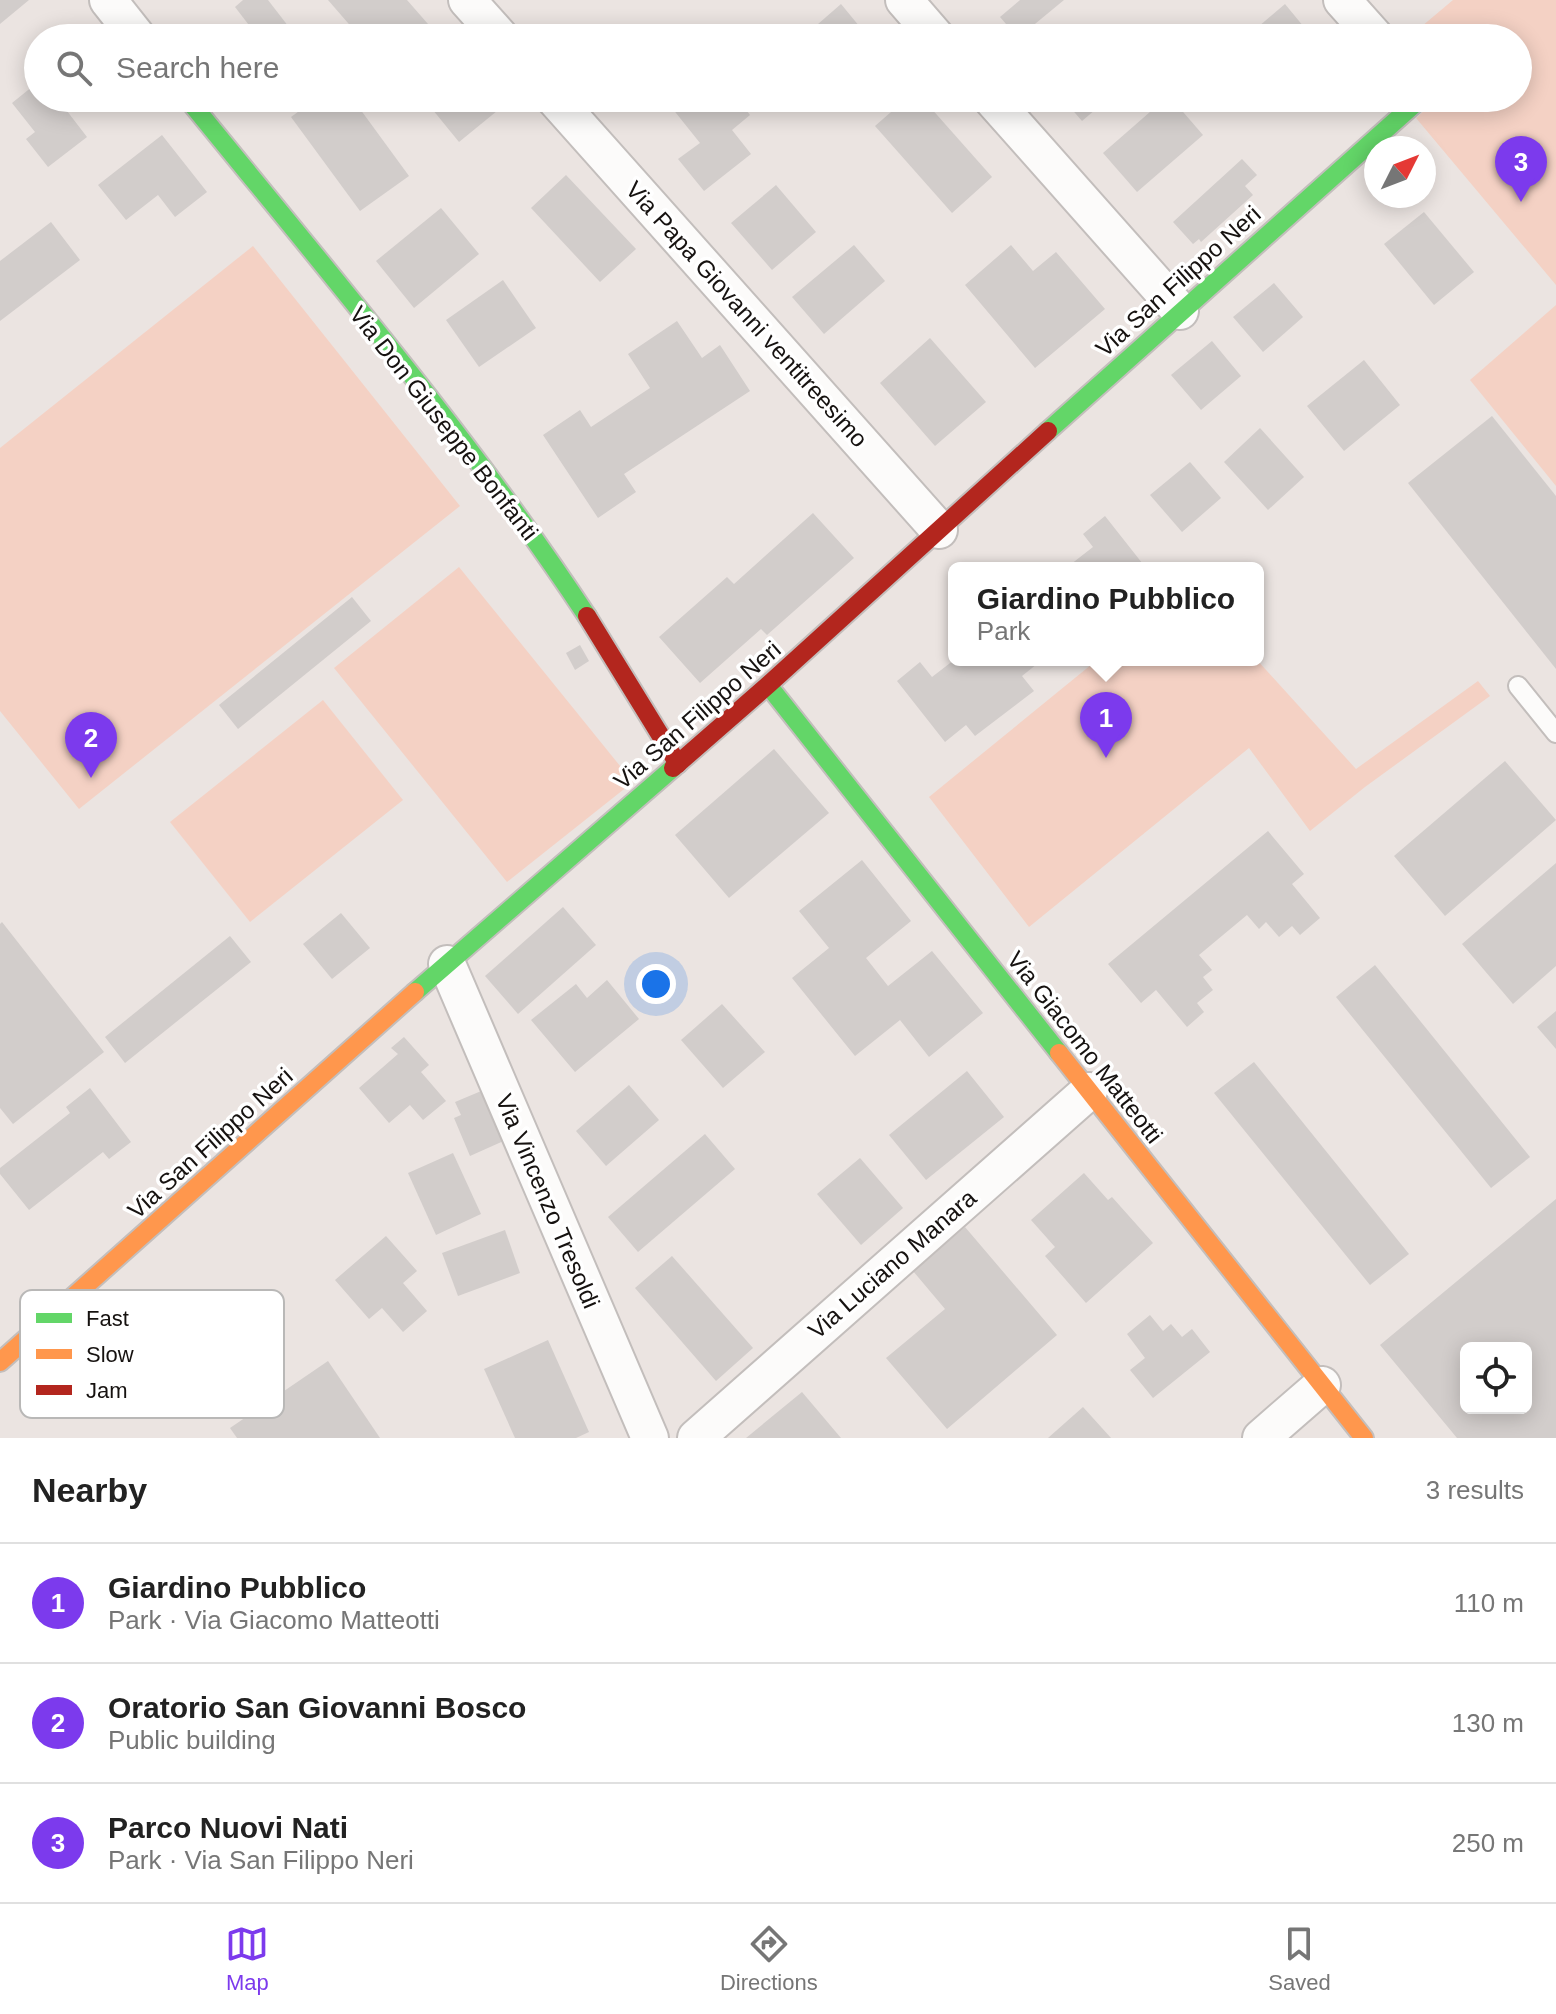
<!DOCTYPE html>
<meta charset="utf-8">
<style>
:root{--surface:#fff;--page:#f2f2f2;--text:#222;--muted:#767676;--line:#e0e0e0;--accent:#7c3aed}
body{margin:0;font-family:Arial,sans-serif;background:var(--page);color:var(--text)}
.controls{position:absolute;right:24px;bottom:24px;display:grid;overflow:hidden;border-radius:12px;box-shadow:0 4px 20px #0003}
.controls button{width:72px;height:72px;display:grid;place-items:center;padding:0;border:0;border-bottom:2px solid var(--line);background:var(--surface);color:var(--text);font:40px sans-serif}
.compass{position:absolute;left:1364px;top:136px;width:72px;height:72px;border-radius:50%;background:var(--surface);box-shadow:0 4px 20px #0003;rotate:48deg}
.you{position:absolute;left:656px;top:984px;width:28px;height:28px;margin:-20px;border:6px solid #fff;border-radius:50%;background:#1a73e8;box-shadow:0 0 0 12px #1a73e833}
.badge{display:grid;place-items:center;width:52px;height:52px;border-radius:50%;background:var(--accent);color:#fff;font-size:26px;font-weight:700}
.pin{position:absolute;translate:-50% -66px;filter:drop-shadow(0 2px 4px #0008)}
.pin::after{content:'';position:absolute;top:42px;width:28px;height:24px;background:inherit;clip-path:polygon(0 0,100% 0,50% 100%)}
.popup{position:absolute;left:948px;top:562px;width:316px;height:104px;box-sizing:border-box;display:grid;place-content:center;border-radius:12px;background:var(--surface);filter:drop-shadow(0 2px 6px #0005);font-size:26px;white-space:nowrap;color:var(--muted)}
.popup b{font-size:30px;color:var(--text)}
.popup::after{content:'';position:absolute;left:50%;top:100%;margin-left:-16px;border:16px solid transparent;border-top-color:var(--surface)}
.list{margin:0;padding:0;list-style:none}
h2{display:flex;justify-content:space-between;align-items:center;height:104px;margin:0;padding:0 32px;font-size:34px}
h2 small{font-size:26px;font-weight:400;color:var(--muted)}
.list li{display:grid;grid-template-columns:52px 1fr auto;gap:24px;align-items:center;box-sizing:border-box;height:120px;padding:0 32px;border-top:2px solid var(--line)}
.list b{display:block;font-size:30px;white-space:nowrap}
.list p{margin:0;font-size:26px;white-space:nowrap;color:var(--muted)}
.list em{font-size:26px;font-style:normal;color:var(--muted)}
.icon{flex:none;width:44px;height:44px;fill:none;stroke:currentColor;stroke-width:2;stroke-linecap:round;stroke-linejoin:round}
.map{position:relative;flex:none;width:1556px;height:1438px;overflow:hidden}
.search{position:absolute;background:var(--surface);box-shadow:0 4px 20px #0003;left:24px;right:24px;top:24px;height:88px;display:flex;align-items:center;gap:20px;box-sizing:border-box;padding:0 28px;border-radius:44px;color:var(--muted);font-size:30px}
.sheet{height:464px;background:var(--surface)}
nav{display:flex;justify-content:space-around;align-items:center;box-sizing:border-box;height:112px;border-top:2px solid var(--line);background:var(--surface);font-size:22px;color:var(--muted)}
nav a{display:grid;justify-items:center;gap:4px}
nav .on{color:var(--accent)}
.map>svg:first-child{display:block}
.green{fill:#f4d1c4}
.building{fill:#d2cdcb;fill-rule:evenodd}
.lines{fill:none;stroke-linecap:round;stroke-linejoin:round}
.lane-casing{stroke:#c3bebc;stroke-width:22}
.street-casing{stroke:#c3bebc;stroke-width:40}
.fast-casing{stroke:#c3bebc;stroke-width:22}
.slow-casing{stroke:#c3bebc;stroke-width:22}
.jam-casing{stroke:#c3bebc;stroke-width:22}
.lane{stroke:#fcfbfa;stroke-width:18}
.street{stroke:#fcfbfa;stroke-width:36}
.fast{stroke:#63d668;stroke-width:18}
.slow{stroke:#ff974d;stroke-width:18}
.jam{stroke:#b3261e;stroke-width:18}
.labels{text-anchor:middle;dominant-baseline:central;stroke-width:7;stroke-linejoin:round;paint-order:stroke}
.street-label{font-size:24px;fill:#161210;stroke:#fff}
.key{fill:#fff;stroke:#b9b8b7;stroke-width:2}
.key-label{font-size:22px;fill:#161210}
</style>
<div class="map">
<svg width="1556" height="1438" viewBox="0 0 1556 1438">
<rect width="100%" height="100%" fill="#ebe4e1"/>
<!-- green -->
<g class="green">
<path d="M1453,0H1556V285L1416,118L1438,98H1518V38L1409,37Z"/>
<path d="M253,246L460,506L79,809L0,711V448Z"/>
<path d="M1556,305V486L1470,380Z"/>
<path d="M459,567L633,782L507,882L334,668Z"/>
<path d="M1097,660H1257L1356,769L1478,681L1490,696L1365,787L1310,831L1249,748L1029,927L929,797Z"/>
<path d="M323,700L403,800L250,922L170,822Z"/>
</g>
<!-- building -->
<g class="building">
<path d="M0,0H29L0,24Z"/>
<path d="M243,0H268L292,31L283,38H259L235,7Z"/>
<path d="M328,0H407L428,24L411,38H361Z"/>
<path d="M1020,0H1064L1018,38L1000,17Z"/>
<path d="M841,4L869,38H802Z"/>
<path d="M1285,4L1313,38H1245Z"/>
<path d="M38,82V98H57L87,137L48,167L26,139L35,132L12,103Z"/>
<path d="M317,98H352L409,176L360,211L291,117Z"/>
<path d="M434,98H505L508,102L459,142L428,104Z"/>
<path d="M664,98H737L750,115L732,130L751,154L704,191L678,159L700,143Z"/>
<path d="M907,98H922L992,177L952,213L875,126Z"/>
<path d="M1062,98H1109L1082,121Z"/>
<path d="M1166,98H1171L1203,135L1137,192L1103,153Z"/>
<path d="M162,135L207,192L175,217L158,195L126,220L98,185Z"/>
<path d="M1242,159L1257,175L1245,186L1253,195L1201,242L1199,239L1193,244L1173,222Z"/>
<path d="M566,175L636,249L600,282L531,208Z"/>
<path d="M776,185L816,232L772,270L731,223Z"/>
<path d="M441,208L479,254L414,308L376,261Z"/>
<path d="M1424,212L1474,272L1434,305L1384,244Z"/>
<path d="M51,222L80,260L0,321V261Z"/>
<path d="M854,245L885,281L824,334L792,297Z"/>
<path d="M1011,245L1033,271L1056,252L1105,309L1035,368L965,285Z"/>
<path d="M503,280L536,328L479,367L446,320Z"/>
<path d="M1274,283L1303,317L1263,352L1233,317Z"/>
<path d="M677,321L702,358L720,345L750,391L624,474L636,492L598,518L543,435L580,410L591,427L650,388L628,354Z"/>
<path d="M930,338L986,402L935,446L880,383Z"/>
<path d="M1212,341L1241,376L1201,410L1171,375Z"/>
<path d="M1364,360L1400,405L1344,451L1307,406Z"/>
<path d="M1492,416L1556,496V669L1408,483Z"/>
<path d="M1260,428L1304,477L1268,510L1224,462Z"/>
<path d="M1190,462L1221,498L1182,532L1150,495Z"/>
<path d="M813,513L854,558L767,635L761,629L700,683L659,637L727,577L734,584Z"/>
<path d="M1105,516L1146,568H1066L1093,547L1083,534Z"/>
<path d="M352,597L371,621L238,729L219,705Z"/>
<path d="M580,645L589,661L575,670L566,653Z"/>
<path d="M954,660H1042L1022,676L1034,691L975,736L966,725L945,742L897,681L920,662L932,677Z"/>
<path d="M774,749L829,813L729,898L675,835Z"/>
<path d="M1505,761L1556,820L1445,916L1394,856Z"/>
<path d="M1268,831L1304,874L1292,884L1320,918L1300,935L1292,926L1279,937L1266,922L1259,929L1247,915L1199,955L1212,970L1203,977L1213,990L1197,1003L1204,1012L1187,1027L1156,990L1141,1003L1108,964Z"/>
<path d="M862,860L911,921L866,958L888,986L932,951L983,1013L929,1057L900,1020L855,1056L792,978L829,948L799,911Z"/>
<path d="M1556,863V966L1513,1004L1462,944Z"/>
<path d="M563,907L596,945L518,1014L485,976Z"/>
<path d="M341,913L370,948L332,979L303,944Z"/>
<path d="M2,922L104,1052L13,1124L0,1108V924Z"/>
<path d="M230,936L251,962L125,1063L105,1037Z"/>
<path d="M1375,965L1530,1157L1491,1188L1336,997Z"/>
<path d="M607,980L639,1019L575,1072L531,1020L576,984L587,998Z"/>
<path d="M722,1004L765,1052L723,1088L681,1040Z"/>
<path d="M1556,1011V1049L1537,1027Z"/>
<path d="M404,1037L429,1065L421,1072L446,1101L423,1120L410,1105L389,1123L359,1088L398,1054L391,1048Z"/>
<path d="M1254,1062L1409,1254L1370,1285L1214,1093Z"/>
<path d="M967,1071L1004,1117L926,1180L889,1135Z"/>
<path d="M629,1085L659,1120L606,1166L576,1131Z"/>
<path d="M90,1088L131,1142L109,1159L103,1152L29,1210L0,1174V1168L70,1113L66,1107Z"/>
<path d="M486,1089L508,1139L470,1156L454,1118L461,1115L455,1102Z"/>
<path d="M705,1134L735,1169L638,1252L608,1217Z"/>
<path d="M453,1153L481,1214L436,1235L408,1173Z"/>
<path d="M860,1158L903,1208L861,1245L817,1194Z"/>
<path d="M1084,1173L1108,1200L1112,1197L1153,1243L1086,1303L1045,1256L1055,1247L1031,1220Z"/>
<path d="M1556,1199V1438H1457L1380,1345ZM1466,1348H1526V1408H1466Z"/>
<path d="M965,1227L1057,1335L947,1429L886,1358L945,1309L913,1271Z"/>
<path d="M505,1230L520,1273L458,1296L442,1253Z"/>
<path d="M386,1236L417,1271L403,1283L427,1311L403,1332L382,1308L369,1319L335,1280Z"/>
<path d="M672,1256L753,1348L716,1381L635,1288Z"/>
<path d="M1150,1315L1163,1331L1171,1324L1182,1337L1192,1329L1210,1352L1153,1398L1130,1370L1145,1358L1127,1334Z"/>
<path d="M548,1340L589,1432L576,1438H515L484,1369Z"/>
<path d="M328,1361L380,1438H237L230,1428Z"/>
<path d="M802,1392L841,1438H746Z"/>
<path d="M1083,1407L1111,1438H1048Z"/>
</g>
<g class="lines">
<!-- lane casing -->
<g class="lane-casing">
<path id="lane" d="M1518,686L1556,733"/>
</g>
<!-- street casing -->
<g class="street-casing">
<g id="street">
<path d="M108,0L138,38"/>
<path d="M467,0L501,38"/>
<path d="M904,0L937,38"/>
<path d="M1342,0L1376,38"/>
<path d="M554,98L939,530"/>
<path d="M991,98L1180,311"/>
<path d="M447,964L650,1438"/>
<path d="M696,1438L1089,1091"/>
<path d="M1261,1438L1322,1385"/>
</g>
</g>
<!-- fast casing -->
<g class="fast-casing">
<g id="fast">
<path d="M187,98C324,267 467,434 587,616"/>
<path d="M1048,431L1421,98"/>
<path d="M768,685L1059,1053"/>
<path d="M415,992L673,768"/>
</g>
</g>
<!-- slow casing -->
<g class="slow-casing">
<g id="slow">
<path d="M1059,1053L1364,1438"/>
<path d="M0,1362L415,992"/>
</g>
</g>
<!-- jam casing -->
<g class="jam-casing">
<g id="jam">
<path d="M587,616L678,764"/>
<path d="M673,768L768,685L1048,431"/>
</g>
</g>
<!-- lane -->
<use href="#lane" class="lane"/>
<!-- street -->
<use href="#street" class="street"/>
<!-- fast -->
<use href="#fast" class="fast"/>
<!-- slow -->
<use href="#slow" class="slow"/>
<!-- jam -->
<use href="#jam" class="jam"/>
</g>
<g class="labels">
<!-- street labels -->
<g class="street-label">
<text transform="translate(1178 281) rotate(-42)">Via San Filippo Neri</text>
<text transform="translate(747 314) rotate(48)">Via Papa Giovanni ventitreesimo</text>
<text transform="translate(444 423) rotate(52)">Via Don Giuseppe Bonfanti</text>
<text transform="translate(697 715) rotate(-41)">Via San Filippo Neri</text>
<text transform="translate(1085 1047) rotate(52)">Via Giacomo Matteotti</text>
<text transform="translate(210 1143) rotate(-42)">Via San Filippo Neri</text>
<text transform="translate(548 1201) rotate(67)">Via Vincenzo Tresoldi</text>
<text transform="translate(892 1264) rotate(-41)">Via Luciano Manara</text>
</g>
</g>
<!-- legend -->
<rect x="20" y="1290" width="264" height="128" rx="12" class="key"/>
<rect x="36" y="1313" width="36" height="10" fill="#63d668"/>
<rect x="36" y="1349" width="36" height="10" fill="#ff974d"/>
<rect x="36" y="1385" width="36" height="10" fill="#b3261e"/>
<g class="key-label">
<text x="86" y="1326">Fast</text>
<text x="86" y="1362">Slow</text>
<text x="86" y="1398">Jam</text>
</g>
</svg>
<div class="controls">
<button><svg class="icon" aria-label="locate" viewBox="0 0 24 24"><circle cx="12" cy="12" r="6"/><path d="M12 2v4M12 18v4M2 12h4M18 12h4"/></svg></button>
</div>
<svg class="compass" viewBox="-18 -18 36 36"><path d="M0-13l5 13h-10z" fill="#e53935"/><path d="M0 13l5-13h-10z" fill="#767676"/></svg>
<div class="you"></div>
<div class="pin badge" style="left:1106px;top:758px">1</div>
<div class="popup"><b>Giardino Pubblico</b>Park</div>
<div class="pin badge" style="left:91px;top:778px">2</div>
<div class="pin badge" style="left:1521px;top:202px">3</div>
<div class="search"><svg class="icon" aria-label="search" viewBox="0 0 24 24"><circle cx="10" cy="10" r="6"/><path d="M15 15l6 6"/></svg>Search here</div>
</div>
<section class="sheet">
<h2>Nearby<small>3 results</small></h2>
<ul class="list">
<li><span class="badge">1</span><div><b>Giardino Pubblico</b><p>Park · Via Giacomo Matteotti</p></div><em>110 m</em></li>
<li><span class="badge">2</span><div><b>Oratorio San Giovanni Bosco</b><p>Public building</p></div><em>130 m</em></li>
<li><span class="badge">3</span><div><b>Parco Nuovi Nati</b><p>Park · Via San Filippo Neri</p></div><em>250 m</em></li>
</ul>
</section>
<nav>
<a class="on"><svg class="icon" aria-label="map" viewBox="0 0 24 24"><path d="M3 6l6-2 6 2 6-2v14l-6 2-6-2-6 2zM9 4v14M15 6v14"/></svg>Map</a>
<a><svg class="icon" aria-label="directions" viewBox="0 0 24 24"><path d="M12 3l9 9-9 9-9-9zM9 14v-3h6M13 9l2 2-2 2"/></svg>Directions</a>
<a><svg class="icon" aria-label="saved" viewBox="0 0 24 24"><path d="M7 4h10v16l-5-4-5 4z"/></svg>Saved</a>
</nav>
